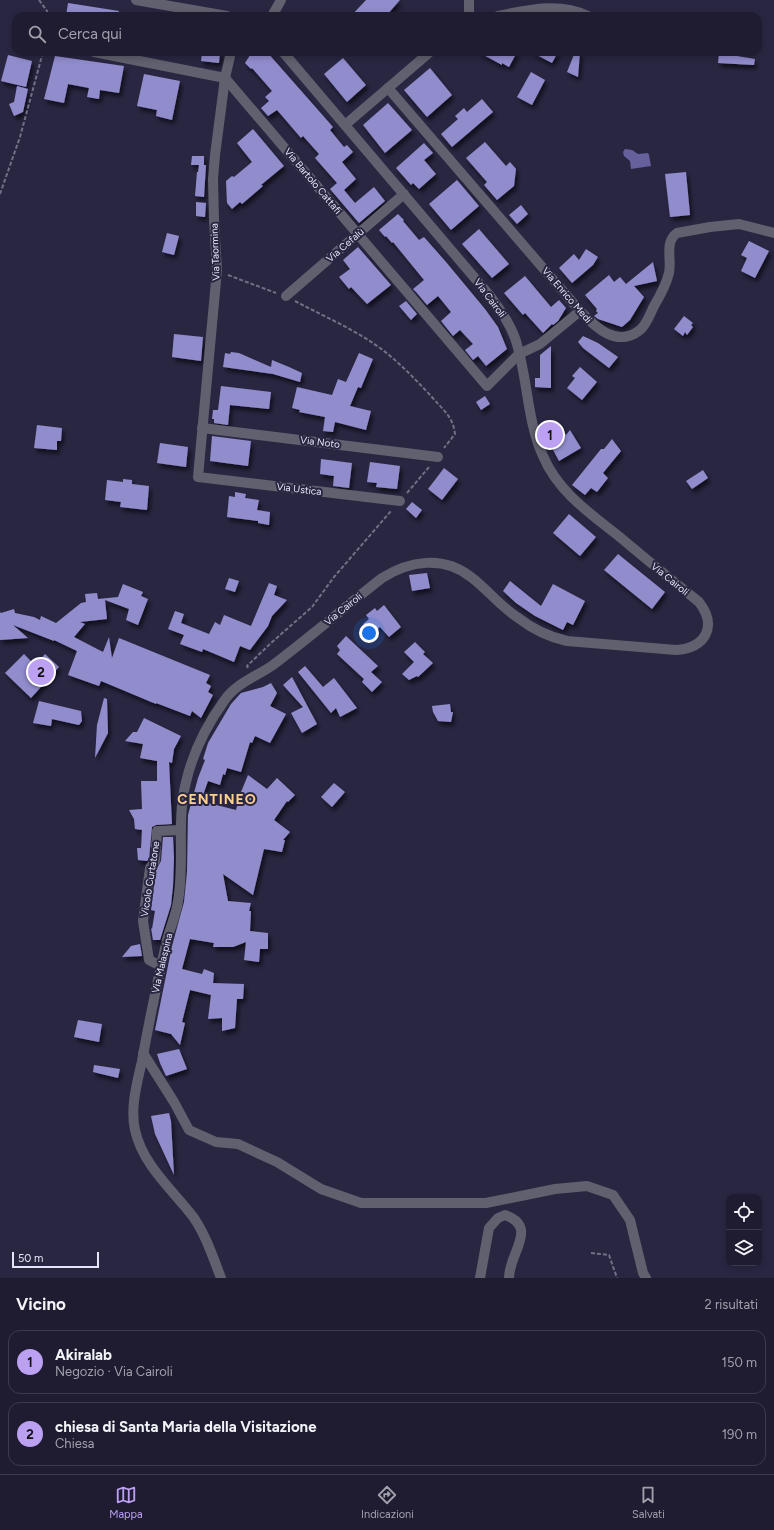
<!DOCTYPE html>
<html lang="it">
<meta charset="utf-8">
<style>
:root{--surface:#1f1c32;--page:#2c293e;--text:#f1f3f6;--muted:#a1a1ac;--line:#3c3a4d;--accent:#bca0f2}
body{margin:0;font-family:Figtree,sans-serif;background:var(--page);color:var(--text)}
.controls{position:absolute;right:12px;bottom:12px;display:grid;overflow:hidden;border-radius:8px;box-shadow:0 2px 6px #0003}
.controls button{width:36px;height:36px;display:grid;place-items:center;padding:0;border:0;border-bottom:1px solid var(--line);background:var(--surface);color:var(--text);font:20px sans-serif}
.scale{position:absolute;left:12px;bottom:10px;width:87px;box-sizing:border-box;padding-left:4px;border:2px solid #e6e5f8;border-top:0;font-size:11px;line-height:14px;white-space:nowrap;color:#e6e5f8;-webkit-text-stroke:3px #292642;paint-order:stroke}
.you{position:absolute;left:369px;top:633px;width:14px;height:14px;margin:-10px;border:3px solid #fff;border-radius:50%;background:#1a73e8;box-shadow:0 0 0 6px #1a73e833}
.badge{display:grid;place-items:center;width:26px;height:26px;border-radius:50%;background:var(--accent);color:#111;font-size:13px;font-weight:700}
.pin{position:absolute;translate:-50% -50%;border:2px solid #fff;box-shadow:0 1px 4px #0006}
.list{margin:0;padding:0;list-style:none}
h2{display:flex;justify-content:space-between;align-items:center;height:52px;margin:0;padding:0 16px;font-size:17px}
h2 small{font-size:13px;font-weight:400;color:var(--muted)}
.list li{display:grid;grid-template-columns:26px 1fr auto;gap:12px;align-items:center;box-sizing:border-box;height:64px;margin:0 8px 8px;padding:0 8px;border:1px solid var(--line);border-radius:12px}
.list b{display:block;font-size:15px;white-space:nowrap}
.list p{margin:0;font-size:13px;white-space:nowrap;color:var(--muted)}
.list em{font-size:13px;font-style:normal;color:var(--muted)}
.icon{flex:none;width:22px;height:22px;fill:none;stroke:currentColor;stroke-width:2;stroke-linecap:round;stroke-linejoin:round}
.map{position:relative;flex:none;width:774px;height:1278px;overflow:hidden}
.search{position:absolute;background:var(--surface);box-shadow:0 2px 6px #0003;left:12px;right:12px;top:12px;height:44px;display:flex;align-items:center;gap:10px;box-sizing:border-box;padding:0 14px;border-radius:12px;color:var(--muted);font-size:15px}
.sheet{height:196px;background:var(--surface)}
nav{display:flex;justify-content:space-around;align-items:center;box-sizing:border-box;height:56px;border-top:1px solid var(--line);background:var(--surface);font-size:11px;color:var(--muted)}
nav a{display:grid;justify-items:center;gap:2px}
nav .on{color:var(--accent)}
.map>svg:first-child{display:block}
.water{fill:#66619d}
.building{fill:#918ccc;filter:url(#shadow)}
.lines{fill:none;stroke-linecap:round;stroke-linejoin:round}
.path{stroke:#726f88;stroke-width:2;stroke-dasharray:4 2;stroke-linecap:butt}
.minor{stroke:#60606e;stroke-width:10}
.labels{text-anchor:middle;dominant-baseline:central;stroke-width:4;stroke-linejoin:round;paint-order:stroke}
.street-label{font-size:10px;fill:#e6e5f8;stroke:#292642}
.district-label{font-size:14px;font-weight:bold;letter-spacing:1px;fill:#fed08c;stroke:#292642}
</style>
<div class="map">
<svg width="774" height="1278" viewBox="0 0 774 1278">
<defs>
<filter id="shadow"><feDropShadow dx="2.5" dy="4" stdDeviation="2" flood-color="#0009"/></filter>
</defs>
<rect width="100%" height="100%" fill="#292642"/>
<!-- water -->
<path class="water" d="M625,149L632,150L638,154L648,153L649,155L651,166L631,169L630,161L624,156L623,152Z"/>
<!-- building -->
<g class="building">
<path d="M366,0H400L386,16H351Z"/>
<path d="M68,3L119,11L118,16H66Z"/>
<path d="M202,52H220L219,63L201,61Z"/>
<path d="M252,52H267L333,127L330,130L344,147L347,145L353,152L342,162L356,179L344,190L355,203L374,187L385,201L359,223L330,189L337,183L315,158L319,154L303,136L301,138L277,110L268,116L261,108L269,101L265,97L272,91L252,68L251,69L245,63Z"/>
<path d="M478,52H517L509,67L502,63V65Z"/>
<path d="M531,52H558L552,63Z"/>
<path d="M575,52H580L578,77L567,72Z"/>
<path d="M719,53L755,59L754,65L718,63Z"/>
<path d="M8,55L32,61L26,87L1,81Z"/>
<path d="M55,56L124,66L119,93L100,90L99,99L87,97L89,88L68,84L64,103L44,99Z"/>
<path d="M343,58L366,85L347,102L324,74Z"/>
<path d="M430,68L452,95L427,117L404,90Z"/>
<path d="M531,72L545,80L532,105L517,97Z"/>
<path d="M144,74L180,81L172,120L156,116L157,110L137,106Z"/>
<path d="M17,86L28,89L23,112L14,116L9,104L14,102Z"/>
<path d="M482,99L493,112L452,147L441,134L458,119L455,116L464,108L467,112Z"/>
<path d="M388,103L412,130L385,153L363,125Z"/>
<path d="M253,129L284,166L261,185L263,186L242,204L240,202L232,209L227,203L226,181L232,176L234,177L252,162L237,143Z"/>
<path d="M485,142L506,166L510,162L516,169L514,186L497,200L484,185L487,182L466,158Z"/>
<path d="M424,143L433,153L424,160L436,174L419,189L413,183L411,185L396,168Z"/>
<path d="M192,156H204V165H201H206L204,197L195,196L197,172H198L199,165H191Z"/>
<path d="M686,172L690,215L670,217L665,174Z"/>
<path d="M457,180L479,206L451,230L429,204Z"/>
<path d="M196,202L206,203L205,217L196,216Z"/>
<path d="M521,205L528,214L517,224L509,215Z"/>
<path d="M398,214L404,220L403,221L419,240L424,237L446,262L485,309L498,327L507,349L486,366L478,356L473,360L465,350L473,344L460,330L453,336L441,321L451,312L438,296L427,305L416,292L413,289L424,280L393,242L392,243L386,236L385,237L379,230Z"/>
<path d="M479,229L509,264L492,278L462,244Z"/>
<path d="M167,233L179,236L174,255L162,252Z"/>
<path d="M749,241L769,251L755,278L741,271L747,258L741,255Z"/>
<path d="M358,247L391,285L367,304L351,287L349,289L339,277L350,269L343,260Z"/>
<path d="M586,249L598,257L593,265L572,283L559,268L574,254L579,260Z"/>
<path d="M653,262L657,281L634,286L644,297L630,320L622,327L598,319L594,316L598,313L596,311L597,309L585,295L609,275L614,282L620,277L626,284Z"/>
<path d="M525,276L551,307L559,300L566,308L558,321L553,325L552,324L543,333L525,313L523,315L504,293Z"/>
<path d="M406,301L417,314L411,320L399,306Z"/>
<path d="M684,316L693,323L691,325L693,327L687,335L685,332L683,336L674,329Z"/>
<path d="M174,334L203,337L201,361L172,357Z"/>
<path d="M583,336L598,343L618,357L609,368L583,348L578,342Z"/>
<path d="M551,346V388L535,387V378H540V355Z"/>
<path d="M231,352L239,353L271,367L272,360L289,367L302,373L300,382L273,374L223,367L225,353L230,354Z"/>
<path d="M359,353L373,359L361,388L358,387L350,406L371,411L366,430L335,422L333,432L323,431L325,417L299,412L300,410L292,408L297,387L332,395L338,379L346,382Z"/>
<path d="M580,367L597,382L582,400L567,388L575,378L572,376Z"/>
<path d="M221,386L271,392L269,409L230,405L228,425L214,423V419H212L213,410H218Z"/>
<path d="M485,396L490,404L481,410L476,402Z"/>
<path d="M37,425L62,428L61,441H57V450L34,448Z"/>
<path d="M560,426L566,435L570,430L581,448L559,461L552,448L554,447L546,434Z"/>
<path d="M212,436L251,441L248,466L210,461Z"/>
<path d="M612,439L621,451L603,473L608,478L597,492L591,488L585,495L572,485L601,449H604Z"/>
<path d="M160,443L188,447L186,467L157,463Z"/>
<path d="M321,459L352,463L349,488L333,486L334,476L320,474Z"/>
<path d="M370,462L400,466L397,489L376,487L377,483L367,482Z"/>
<path d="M444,468L458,479L442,500L428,489Z"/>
<path d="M703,470L708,478L692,489L686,481Z"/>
<path d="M123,479L132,480V484L149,486L147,510L120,507L121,502L105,500L107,480L123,482Z"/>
<path d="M235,492L246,494L245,498L259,500L257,510L270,512L269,525L258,523V521L227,517L229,496L235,497Z"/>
<path d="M412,502L422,510L416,518L406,509Z"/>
<path d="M569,514L596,537L580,556L553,533Z"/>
<path d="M618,554L665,592L652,609L604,570Z"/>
<path d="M427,573L430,588L412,591L409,575Z"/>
<path d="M229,578L239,581L235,592L225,589Z"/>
<path d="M510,581L541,606L553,584L585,601L573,625L567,622L563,630L535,616L516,603L503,591Z"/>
<path d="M269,583L277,586L274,595L287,600L272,616L268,626L250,650L240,646L234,662L203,649L202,652L180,644L184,635L168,629L175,611L184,614L181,623L209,634L215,622L220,625L224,615L251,626Z"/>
<path d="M123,584L143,592L141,596L148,599L138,625L126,620L129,609L105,600L107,619L80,622L85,624L74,637L103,652L109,637L112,658L119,638L210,675L206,683L211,686L208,692L213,695L201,718L192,711L190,716L156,703V704L101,681L99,686L68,675L77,651L54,640V641L13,625L28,638L0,640V612L1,613L14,609L15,613L34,617L40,620L41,616L56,623L81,603L86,602L85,594L97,593L98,599L118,597Z"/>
<path d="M384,605L401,627L389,637L380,627L371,634L363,624L369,619L366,615L375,608L377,611Z"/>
<path d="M346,636L378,666L371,672L382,682L372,692L362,682L364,679L337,654L340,650L337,646Z"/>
<path d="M415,642L425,652L423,654L433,663L418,677L417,676L409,680L402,674L414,662L404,652Z"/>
<path d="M24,654L35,665L45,654L59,667L31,698L5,673Z"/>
<path d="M305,666L323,687L334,678L357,708L340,717L336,708L331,713L298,672Z"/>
<path d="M292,677L317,724L302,733L291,713L303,707L283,685Z"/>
<path d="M271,683L277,693L270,706L286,714L270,743L255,736L252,743L250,742L241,772L227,768L225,775L223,774L220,785L208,781L201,801L236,810L241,792L248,775L267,789L277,778L295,795L288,802L287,801L274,820L290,832L283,840H285L282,852L264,849L253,895L223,874L228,901L251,903L249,911H251L250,931L268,933V949H260L259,962L244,960L246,942L233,947H213L214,943L190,939L182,969L202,974L204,969L214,973L213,983L244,984L243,999H237L235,1028L222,1031V1018L208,1019L211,995L190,990L182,1022L185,1023L180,1045L171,1034L155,1030L172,946L184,902L187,872L188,815L198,778L205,760L203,759L208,743L231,704L241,693L263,687Z"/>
<path d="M104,698L107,699L108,733L95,758L97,725Z"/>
<path d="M39,701L81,711L82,721L79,725L52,719L51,726L33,723Z"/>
<path d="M450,704L451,712H453L451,722L438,721L433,712L432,706Z"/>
<path d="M144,718L181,736L174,749L172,763L169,762L172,824L156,825L152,827L149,859L147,861L138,860L137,848H141L142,830L135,829L134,819L129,810L142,809L141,781H157V761L140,758L143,744L125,741L133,732H137Z"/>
<path d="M334,783L345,792L332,807L321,797Z"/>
<path d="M163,837H173L174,858L173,886L171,905L160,940H153L151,928L152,929L155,911L151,910L156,870L161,861Z"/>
<path d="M140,944L142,956L122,957L131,946Z"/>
<path d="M78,1020L102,1024L99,1042L74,1037Z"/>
<path d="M179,1049L187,1069L166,1076L160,1063L157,1054Z"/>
<path d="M94,1065L120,1069L118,1078L93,1072Z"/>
<path d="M169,1113L171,1121L174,1175L155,1134L151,1116Z"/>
</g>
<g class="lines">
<!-- path -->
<g class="path">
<path d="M39,0L47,11L48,16"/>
<path d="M0,194L20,137L43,52"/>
<path d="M228,275L276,293"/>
<path d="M295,301C323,316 354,329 380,348C399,362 415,379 431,396C442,409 453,416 455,434L444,448"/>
<path d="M407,493L429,467"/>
<path d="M248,668L247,666L271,643L312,607L334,577L391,511"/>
<path d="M591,1253L609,1255L617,1278"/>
</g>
<!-- minor -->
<g class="minor">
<path d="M136,0L227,16"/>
<path d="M272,16L281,0"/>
<path d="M469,16V0"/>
<path d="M498,16C528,10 559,2 588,16"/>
<path d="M94,52L225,78L487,386L519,354L540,344L580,311"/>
<path d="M231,52L225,78L215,155L213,179L214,220L217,270L198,477L400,501"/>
<path d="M388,88L580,311C596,328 617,348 640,330C647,324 650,314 654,306C660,296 666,285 669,273C672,260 664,242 677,233L710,227L739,224L774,233"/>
<path d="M345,125L430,52"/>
<path d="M286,296L404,194"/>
<path d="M202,428L438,457"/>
<path d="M161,966L149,960L143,921L150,868L155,861L157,831L180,830"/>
<path d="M143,1053L174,1102L189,1130L216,1142L238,1144L277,1162L321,1189L361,1203H486L555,1189L587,1186L613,1195L630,1220L643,1273L646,1278"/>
<path d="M221,1278C213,1257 206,1236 194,1218C173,1190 143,1166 135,1130C130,1108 137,1083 142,1061C149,1022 157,983 166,944C169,930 176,916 178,901C185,862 176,821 186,782C193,752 206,726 224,701C236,683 256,677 273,665C310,637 345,607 382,578C409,561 443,555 471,577C487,589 500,606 517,617C531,628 549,637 567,641L676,650C705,648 718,627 699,602C673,581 647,560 621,538C591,514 558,492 543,456C526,418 528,376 515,338C509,322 500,309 490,296L283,52"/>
<path d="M480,1278L489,1228L498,1218L505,1215C539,1227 509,1253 509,1278"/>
</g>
</g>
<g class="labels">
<!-- street labels -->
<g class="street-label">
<text transform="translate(313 181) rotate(50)">Via Bartolo Cattafi</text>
<text transform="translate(345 245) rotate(-41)">Via Cefalù</text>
<text transform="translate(215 252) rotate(-92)">Via Taormina</text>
<text transform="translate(567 295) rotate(49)">Via Enrico Medi</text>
<text transform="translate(490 298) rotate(53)">Via Cairoli</text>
<text transform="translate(320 442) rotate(7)">Via Noto</text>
<text transform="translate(299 489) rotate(7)">Via Ustica</text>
<text transform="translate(670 579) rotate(39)">Via Cairoli</text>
<text transform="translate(343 609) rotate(-39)">Via Cairoli</text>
<text transform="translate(150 879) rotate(-81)">Vicolo Curtatone</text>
<text transform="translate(162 963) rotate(-77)">Via Malaspina</text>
</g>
<!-- district labels -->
<g class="district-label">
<text x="217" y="799">CENTINEO</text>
</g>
</g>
</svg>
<div class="controls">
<button><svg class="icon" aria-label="locate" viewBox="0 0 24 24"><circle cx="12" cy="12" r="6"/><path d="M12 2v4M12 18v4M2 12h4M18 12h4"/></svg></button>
<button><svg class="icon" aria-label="layers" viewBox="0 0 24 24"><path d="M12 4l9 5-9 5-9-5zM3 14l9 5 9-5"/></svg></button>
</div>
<div class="scale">50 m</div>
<div class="you"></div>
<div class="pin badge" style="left:550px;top:435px">1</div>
<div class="pin badge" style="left:41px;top:672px">2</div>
<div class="search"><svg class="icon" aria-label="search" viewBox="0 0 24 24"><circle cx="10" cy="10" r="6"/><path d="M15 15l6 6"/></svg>Cerca qui</div>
</div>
<section class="sheet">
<h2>Vicino<small>2 risultati</small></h2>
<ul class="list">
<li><span class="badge">1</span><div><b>Akiralab</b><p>Negozio · Via Cairoli</p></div><em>150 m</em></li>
<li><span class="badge">2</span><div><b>chiesa di Santa Maria della Visitazione</b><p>Chiesa</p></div><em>190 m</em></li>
</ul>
</section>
<nav>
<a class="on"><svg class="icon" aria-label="map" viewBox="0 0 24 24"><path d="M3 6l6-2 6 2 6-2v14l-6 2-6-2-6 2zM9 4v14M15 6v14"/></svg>Mappa</a>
<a><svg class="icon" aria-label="directions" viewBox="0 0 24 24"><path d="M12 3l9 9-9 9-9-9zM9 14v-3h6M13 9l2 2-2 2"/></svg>Indicazioni</a>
<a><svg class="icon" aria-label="saved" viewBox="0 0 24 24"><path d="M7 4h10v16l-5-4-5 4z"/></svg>Salvati</a>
</nav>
